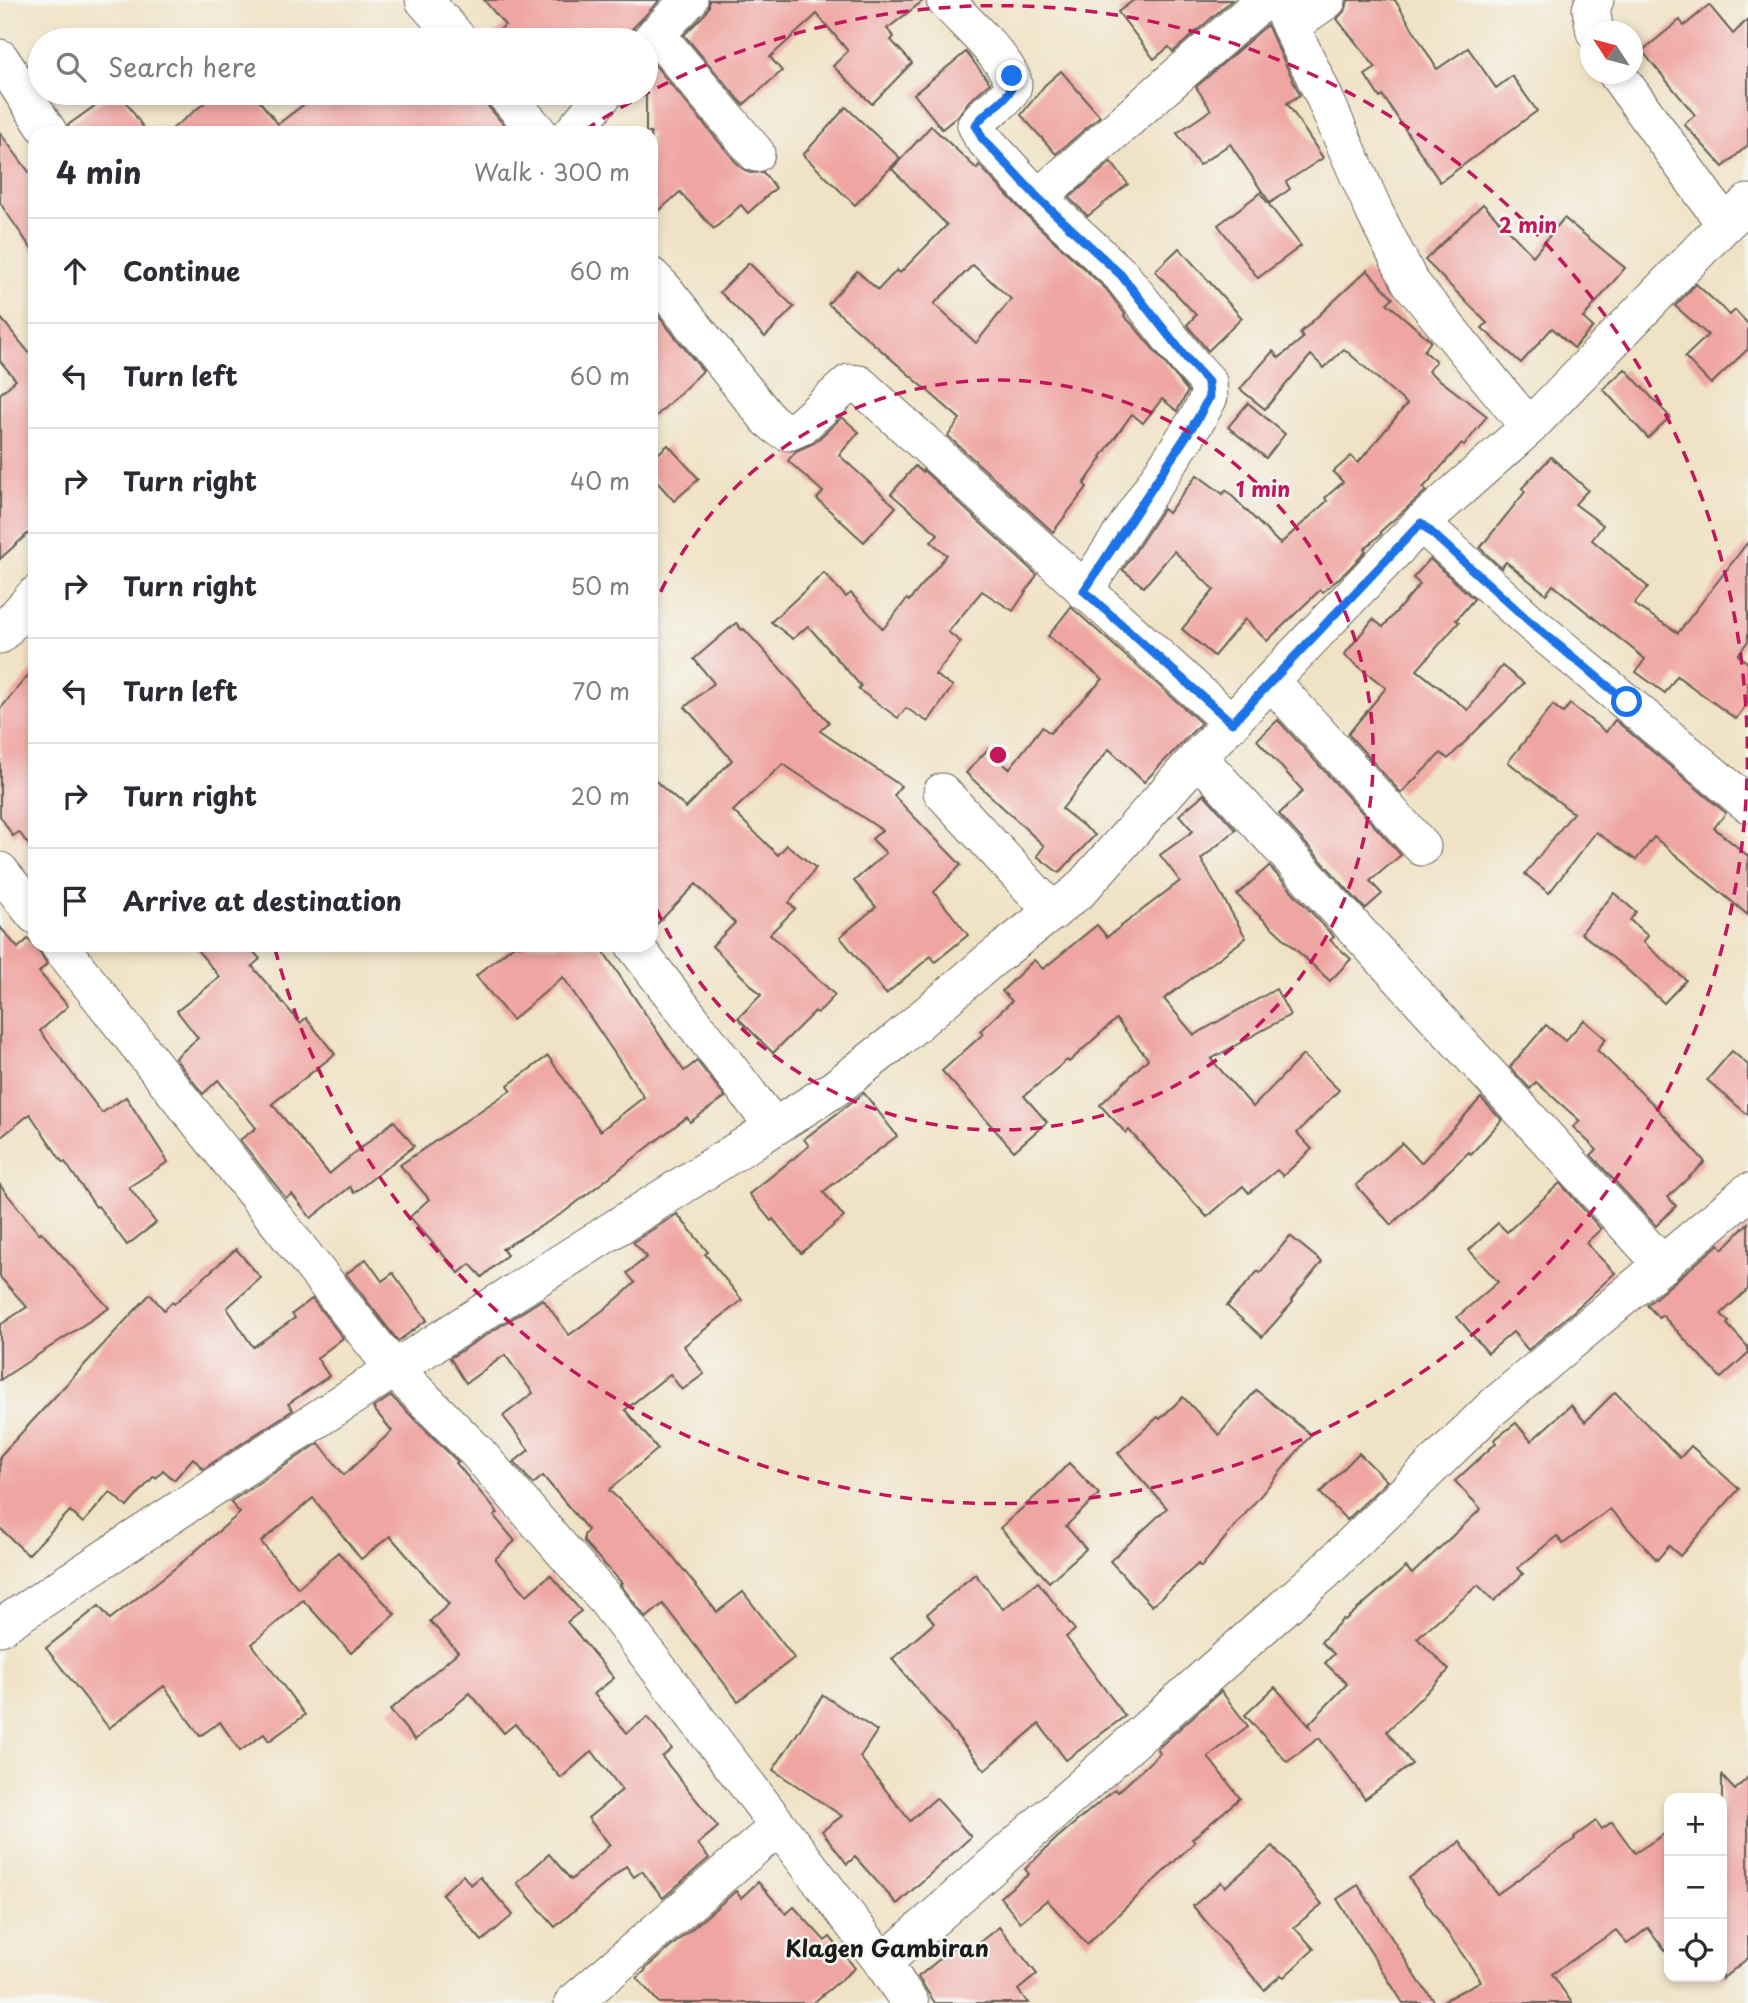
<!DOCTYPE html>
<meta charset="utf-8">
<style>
:root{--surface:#fff;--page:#f2f2f3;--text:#2b2b33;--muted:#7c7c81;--line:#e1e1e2}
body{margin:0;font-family:"Playpen Sans",sans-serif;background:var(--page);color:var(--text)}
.controls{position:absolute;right:21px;bottom:21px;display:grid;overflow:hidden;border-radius:14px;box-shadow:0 4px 10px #0003}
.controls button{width:63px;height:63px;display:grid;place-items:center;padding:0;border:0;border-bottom:2px solid var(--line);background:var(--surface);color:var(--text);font:35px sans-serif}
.compass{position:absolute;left:1580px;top:21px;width:63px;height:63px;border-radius:50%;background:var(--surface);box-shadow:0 4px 10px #0003;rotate:306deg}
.stop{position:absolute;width:21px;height:21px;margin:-16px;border:5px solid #1a73e8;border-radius:50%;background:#fff}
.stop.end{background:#1a73e8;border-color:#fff;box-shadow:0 2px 7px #0008}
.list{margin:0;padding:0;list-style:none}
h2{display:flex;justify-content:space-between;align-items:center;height:91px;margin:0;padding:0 28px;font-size:30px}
h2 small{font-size:23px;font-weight:400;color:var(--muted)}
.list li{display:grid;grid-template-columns:46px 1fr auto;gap:21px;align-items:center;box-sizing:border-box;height:105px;padding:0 28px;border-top:2px solid var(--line)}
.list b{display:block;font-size:26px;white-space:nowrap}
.list em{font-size:23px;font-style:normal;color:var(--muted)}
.icon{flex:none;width:38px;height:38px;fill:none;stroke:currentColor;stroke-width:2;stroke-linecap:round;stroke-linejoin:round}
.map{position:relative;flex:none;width:1748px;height:2003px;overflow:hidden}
.search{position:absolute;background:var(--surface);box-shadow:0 4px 10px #0003;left:28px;top:28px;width:630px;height:77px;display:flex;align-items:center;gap:18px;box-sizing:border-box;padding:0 24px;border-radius:38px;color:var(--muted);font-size:26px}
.panel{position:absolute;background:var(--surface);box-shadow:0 4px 10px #0003;left:28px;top:126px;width:630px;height:826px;border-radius:21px}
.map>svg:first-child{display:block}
.building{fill:#efa6a2;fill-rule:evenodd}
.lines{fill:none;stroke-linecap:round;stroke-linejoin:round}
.minor-casing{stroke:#666157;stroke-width:39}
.minor{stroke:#fff;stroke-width:37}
.route{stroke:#1a73e8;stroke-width:9}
.ring{fill:none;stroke:#c2185b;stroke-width:3.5;stroke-dasharray:12 9}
.labels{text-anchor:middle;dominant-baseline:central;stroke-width:5;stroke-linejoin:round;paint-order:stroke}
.quarter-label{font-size:23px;font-weight:bold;fill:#1c1c1c;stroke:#f6f6f2}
.centre{fill:#c2185b;stroke:#f6f6f2;stroke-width:3.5}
.ring-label{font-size:21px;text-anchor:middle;font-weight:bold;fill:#c2185b;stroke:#f6f6f2;stroke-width:5;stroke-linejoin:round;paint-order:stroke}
</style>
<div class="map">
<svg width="1748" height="2003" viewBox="0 0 1748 2003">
<rect width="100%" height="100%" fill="#f6f6f2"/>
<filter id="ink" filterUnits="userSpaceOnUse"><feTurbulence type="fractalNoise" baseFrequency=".0143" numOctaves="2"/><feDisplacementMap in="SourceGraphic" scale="14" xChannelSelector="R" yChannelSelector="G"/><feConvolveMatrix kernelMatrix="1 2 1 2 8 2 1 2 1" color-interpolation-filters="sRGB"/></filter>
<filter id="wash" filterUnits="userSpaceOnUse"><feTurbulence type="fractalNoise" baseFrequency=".00686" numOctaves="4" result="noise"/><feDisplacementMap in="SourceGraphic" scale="28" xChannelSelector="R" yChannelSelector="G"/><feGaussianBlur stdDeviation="1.57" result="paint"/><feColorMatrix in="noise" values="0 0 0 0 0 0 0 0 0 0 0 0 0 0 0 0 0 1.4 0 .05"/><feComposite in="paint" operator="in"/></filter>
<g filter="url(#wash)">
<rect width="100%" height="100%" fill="#f0e2c5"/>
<g id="blocks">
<!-- building -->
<g class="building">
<path d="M484,0H660L631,30L626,40H488L505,25Z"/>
<path d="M709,0H924L887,29L894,37L891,40L912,63L872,104L833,66L848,51L817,14L770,57L782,71L743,105L684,35L705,14L709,6Z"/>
<path d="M1134,0H1232L1173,52L1169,47L1154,59L1118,12Z"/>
<path d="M1348,0H1395L1437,69L1468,48L1496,88L1512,76L1537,111L1440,182L1383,96L1380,98L1365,75L1376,68L1337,19L1346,9Z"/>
<path d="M1709,5L1733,34L1748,19V145L1723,167L1684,124L1695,115L1642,51L1680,20L1684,26Z"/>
<path d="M1267,25L1300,95L1287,103L1323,158L1286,182L1290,189L1270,203L1230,144L1199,165L1177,133L1211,110L1196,87Z"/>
<path d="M966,52L990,83L969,101L958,116L942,129L914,94Z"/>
<path d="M654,64L740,167L750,173L763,172L776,188L748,213L741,205L714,229L680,192L651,218V133H646V65Z"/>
<path d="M1061,71L1100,116L1056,154L1021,115L1045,85Z"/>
<path d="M113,93H120L147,133H70L68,125Z"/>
<path d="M217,93H253L278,124L319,93H484V98L488,106L511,133H167Z"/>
<path d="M846,107L900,158L855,205L803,155Z"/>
<path d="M931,126L977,169L979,165L1024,213L1106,289L1125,314L1124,316L1134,326L1188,391L1177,411L1162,399L1143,423L1132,414L1101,457L1102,458L1084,484L1087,487L1053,532L948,436L960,419L828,304L857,271L878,290L897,270L900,273L947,225L892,169ZM973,265L1011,299L976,343L934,304Z"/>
<path d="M0,133L35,180V254L0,203Z"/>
<path d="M1111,162L1128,184L1088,216L1069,198Z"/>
<path d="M1260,193L1301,246L1258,278L1218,225Z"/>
<path d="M1483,204L1533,256L1564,218L1625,268L1583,318L1593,327L1574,348L1552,328L1521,363L1482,328L1487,323L1425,260Z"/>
<path d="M1179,248L1242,318L1208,351L1187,325L1196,315L1155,271Z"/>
<path d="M749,263L794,307L765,337L720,292Z"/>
<path d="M1367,270L1393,298L1387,303L1431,341L1424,351L1436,361L1428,371L1487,416L1464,446L1461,444L1423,488L1426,491L1381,531V534L1364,549L1366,551L1347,571L1323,592L1320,590L1267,641L1245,619L1214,656L1182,629L1214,590L1174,551L1144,587L1123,570L1163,509L1168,513L1197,475L1223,494L1226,490L1280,544L1327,501L1325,498L1343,482L1333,472L1351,456L1358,463L1407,404L1344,349L1324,368L1311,355L1265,409L1240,389L1273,351L1279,358L1303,338L1300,333Z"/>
<path d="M1696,284L1730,315L1735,310L1748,324V349L1711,384L1685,357L1708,335L1675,306Z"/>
<path d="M651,307L703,371L651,421Z"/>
<path d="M0,317L35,360V527L0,559V394L16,380L0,361Z"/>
<path d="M1625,369L1670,417L1648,438L1603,389Z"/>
<path d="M1248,403L1285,434L1266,458L1228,427Z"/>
<path d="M842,417L859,432L839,455L896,507L864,542L817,499L823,492L788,461L796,451L814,443Z"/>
<path d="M668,445L699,479L674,501L651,475V460Z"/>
<path d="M1551,457L1588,490L1575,504L1603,525L1592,540L1648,587L1634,604L1678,633L1748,542V641L1738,655L1748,663V702L1736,719L1677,676L1665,693L1636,672L1645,659L1553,585L1546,594L1506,562L1501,568L1480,548L1525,492L1522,488Z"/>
<path d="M915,466L922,472L923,470L1037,575L1013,611L982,591L948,632L961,642L935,675L953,686L928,722L906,708L898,718L858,689L861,686L808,626L793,639L771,622L824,573L846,597L851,593L883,629L907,599L909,601L947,555L931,542L938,534L891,494Z"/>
<path d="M1430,559L1474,599L1456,620L1459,622L1417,670L1468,710L1502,666L1524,683L1448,759L1441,753L1401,793L1348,734L1386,688L1344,655L1373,619L1383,627L1420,584L1413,578Z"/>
<path d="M1071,607L1201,723L1144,782L1109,749L1062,809L1095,835L1059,873L1037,856L1044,846L966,773L988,749L1009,769L1042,727L1050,733L1103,679L1048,636Z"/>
<path d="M736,623L742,630L744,629L829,722L820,731L901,786L894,796L961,865L934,892L968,935L935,962L931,956L886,994L840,937L876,907L854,881L886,853L872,839L882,830L783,764L733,811L778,855L787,845L816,868L789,903L795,909L770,934L835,995L818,1013L815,1011L773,1053L738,1018L761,995L712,946L735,923L696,884L651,930V777L686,808L732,760L685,707L714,683L694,659Z"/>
<path d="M35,667V853L19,832L13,836L0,816V709Z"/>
<path d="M1570,704L1606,732L1615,720L1726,813L1714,828L1748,856V915L1654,837L1636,860L1596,832L1549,893L1525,874L1573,813L1508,762L1553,705L1563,713Z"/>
<path d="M1278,720L1401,855L1370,881L1382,894L1365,909L1279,814L1303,791L1257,740Z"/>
<path d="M1204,794L1236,830L1201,859L1246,938L1164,999L1194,1035L1276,989L1290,1015L1211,1059L1253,1107L1303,1055L1339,1090L1297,1133L1312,1149L1283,1176L1277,1170L1249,1193L1243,1186L1207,1217L1129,1130L1126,1133L1100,1105L1148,1059L1116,1019L1069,1062L1067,1060L1024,1096L1047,1122L1014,1151L942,1071L983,1034L980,1031L1012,1001L1002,991L1034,960L1043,969L1097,925L1107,937L1180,881L1160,855L1193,831L1179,815Z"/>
<path d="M1269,866L1334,937L1330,940L1351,959L1330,981L1237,895Z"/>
<path d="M1614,893L1636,912L1630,920L1648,936L1643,942L1686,980L1664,1003L1623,966L1581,933Z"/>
<path d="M0,927L18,948L28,939L40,952L47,964L39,972L68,1006L40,1031L102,1113L126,1097L168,1162L129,1187L156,1223L127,1245L98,1206L96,1207L65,1162L63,1163L30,1114L0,1138Z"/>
<path d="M193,945H248L260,959L252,966L300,1023L306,1018L335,1054L272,1104L329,1174L394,1121L414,1146L354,1193L350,1187L311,1218L292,1194L286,1198L240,1140L256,1128L218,1080L203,1094L175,1058L198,1038L177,1011L220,977Z"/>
<path d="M514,945H599L684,1071L697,1061L725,1097L690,1122L687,1117L563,1213L502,1249L507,1255L482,1277L470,1264L459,1273L410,1217L429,1199L400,1165L511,1090L508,1085L548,1056L600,1131L644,1097L563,977L512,1020L476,976Z"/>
<path d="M1584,1020L1606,1039L1597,1050L1655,1106L1705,1162L1668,1197L1676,1206L1656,1226L1591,1155L1597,1150L1573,1127L1580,1121L1536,1082L1530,1089L1510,1067L1546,1025L1565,1041Z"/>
<path d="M1732,1051L1748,1065V1115L1707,1080Z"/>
<path d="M864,1093L897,1136L823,1192L844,1217L801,1253L773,1219L771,1221L749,1194L809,1146L804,1139Z"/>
<path d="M1481,1098L1502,1120L1471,1154L1469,1152L1391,1225L1356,1185L1402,1143L1421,1163Z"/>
<path d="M1560,1183L1601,1229L1586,1243L1615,1273L1574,1311L1528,1350L1513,1332L1488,1353L1457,1317L1498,1282L1469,1250L1498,1223L1507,1232Z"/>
<path d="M0,1185L39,1234L41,1232L109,1308L0,1380V1325L27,1307L0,1277Z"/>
<path d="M677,1214L708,1252L705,1254L742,1300L684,1346L704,1374L682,1390L670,1374L625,1410L658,1449L609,1490L655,1534L717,1612L743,1592L794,1658L738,1701L663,1604L646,1618L620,1584L622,1583L584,1542V1535L588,1530L543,1476L533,1484L514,1462L529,1450L503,1416L533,1393L505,1355L466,1383L450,1358L543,1299L569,1335L610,1305L635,1283L627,1273L647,1257L633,1242Z"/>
<path d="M1748,1223V1289L1721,1314L1729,1322L1727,1324L1748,1347V1353L1721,1378L1662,1315L1659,1318L1647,1305L1719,1244L1723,1249Z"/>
<path d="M1290,1236L1322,1262L1291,1300L1293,1302L1262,1337L1227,1306L1258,1271L1260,1273Z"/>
<path d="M236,1249L261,1278L227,1308L253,1347L295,1318L292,1314L312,1299L343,1338L317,1358L329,1376L288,1404L293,1410L203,1469L193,1458L174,1480L163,1470L156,1478L154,1476L127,1507L110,1492L83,1523L70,1511L28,1555L0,1528V1456L150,1294L164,1310L172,1302L174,1304Z"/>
<path d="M366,1259L382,1281L393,1273L427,1320L398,1341L346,1274Z"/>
<path d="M1256,1390L1311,1435L1201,1567L1198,1564L1152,1606L1110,1561L1167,1508L1118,1453L1158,1417L1160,1419L1183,1397L1219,1435Z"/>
<path d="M1615,1392L1680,1458L1691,1446L1739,1489L1680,1556L1669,1546L1657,1560L1610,1509L1563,1544L1557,1536L1518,1568L1523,1574L1494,1601L1478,1585L1417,1638L1449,1670L1387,1731L1412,1764L1365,1799L1319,1738L1287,1762L1245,1715L1275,1687L1312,1729L1309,1724L1347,1684L1325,1663L1334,1654L1321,1642L1343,1619L1345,1620L1406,1567L1412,1574L1481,1509L1455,1481L1496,1443L1494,1440L1516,1423L1531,1441L1571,1405L1585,1422Z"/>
<path d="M391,1396L458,1462L456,1463L498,1513L494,1516L515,1541L495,1559L527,1595L550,1575L581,1611L567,1622L614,1678L594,1694L627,1733L648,1717L672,1749L662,1757L718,1827L698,1844L709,1858L663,1898L642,1871L634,1877L626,1866L555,1927L517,1883L549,1854L571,1880L610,1845L588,1818L622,1790L592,1751L561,1778L515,1724L504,1733L470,1693L415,1740L390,1710L458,1652L430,1621L449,1604L390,1536L361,1559L313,1498L261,1542L298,1588L338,1552L395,1614L351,1653L303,1600L252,1644L305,1715L269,1741L264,1734L240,1751L220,1722L200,1736L164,1686L109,1728L46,1648L99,1606L110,1619L179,1565L240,1513L230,1502L319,1443L344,1475L392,1431L373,1408Z"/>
<path d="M1359,1453L1387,1481L1347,1520L1320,1493Z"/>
<path d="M1069,1463L1099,1494L1066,1526L1086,1549L1049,1582L1000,1528L1047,1486Z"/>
<path d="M975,1574L1003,1609L1038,1582L1075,1630L1066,1637L1125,1716L1066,1760L1039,1724L985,1770L892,1659L934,1623L927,1614Z"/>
<path d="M1221,1691L1248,1726L1208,1757L1240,1798L1192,1839L1195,1842L1087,1944L1047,1900L1020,1922L1000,1897L1029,1874L1025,1869L1057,1838L1115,1789L1118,1792L1160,1753L1157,1749Z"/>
<path d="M823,1695L877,1731L860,1757L910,1821L936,1798L971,1837L897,1904L855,1857L847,1864L822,1831L842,1816L773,1770Z"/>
<path d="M1722,1776L1735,1790L1748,1777V1958L1722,1979Z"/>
<path d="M1596,1821L1602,1829L1612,1822L1635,1853L1669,1831V1955L1648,1928L1627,1944L1616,1930L1552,1974L1572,2003H1439L1481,1981L1409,1878L1460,1842L1497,1894L1575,1839L1574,1837Z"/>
<path d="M1273,1846L1322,1904L1294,1927L1314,1949L1284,1977L1281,1975L1264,1990L1193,1906L1221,1882L1225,1887Z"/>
<path d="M463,1875L471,1885L480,1877L513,1915L482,1941L442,1894Z"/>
<path d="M758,1882L786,1914L794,1907L825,1941L830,1937L855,1968L813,2003H659L637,1978L646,1970L645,1969L736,1891L741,1898Z"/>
<path d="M1358,1885L1420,1983L1436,2003H1403L1337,1899Z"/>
<path d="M999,1927L1037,1974L1018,1990L1028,2003H935L918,1977L959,1943L967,1952Z"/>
</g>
</g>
</g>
<g filter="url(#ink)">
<use href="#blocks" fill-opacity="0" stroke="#666157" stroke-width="2"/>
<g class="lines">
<!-- minor casing -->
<g class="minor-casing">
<g id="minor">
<path d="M424,0L459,40"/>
<path d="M945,0C964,21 998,51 1010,75C1013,80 1014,85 1011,90C1003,105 985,110 976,125L982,137L1038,198L1121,275L1188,360L1208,382L1209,397L1198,418L1084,591"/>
<path d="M1278,0L1321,90L1375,213L1410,282L1529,427"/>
<path d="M1290,26L1327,0"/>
<path d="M1595,32L1591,9L1595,0"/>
<path d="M656,34L756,153"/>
<path d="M646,45L689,0"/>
<path d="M0,58L49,133"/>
<path d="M1617,74L1725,224"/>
<path d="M504,93L539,133"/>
<path d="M572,133L605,93"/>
<path d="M1038,198L1264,0"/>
<path d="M651,276L663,288L768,419L779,428L788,432L800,427L849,383L859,384C984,497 1107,611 1232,723"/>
<path d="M1421,523L1529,621L1748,804"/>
<path d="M0,635L35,595"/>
<path d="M1271,681L1422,847"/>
<path d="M1198,757L1663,1265"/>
<path d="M942,792L1053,912"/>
<path d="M0,871L35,915"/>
<path d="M59,945L394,1369L476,1451L606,1600L883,1963L910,2003"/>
<path d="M634,945L774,1127"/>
<path d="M0,1627L394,1369L834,1089L897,1040L988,962L1079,891L1198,757L1421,523L1529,427L1725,224L1748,203"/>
<path d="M883,1963L1323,1573L1492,1408L1748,1192"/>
<path d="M573,2003L778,1827"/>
</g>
</g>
<!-- minor -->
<use href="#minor" class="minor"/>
</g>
</g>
<g class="lines" filter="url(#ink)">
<!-- route -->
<path class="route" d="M1012,76C1017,98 987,107 976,125L982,138L1038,198L1121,275L1188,360L1208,382L1209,397L1198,418L1084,591L1232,723L1421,523L1529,621L1627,702"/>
</g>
<!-- distance rings -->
<g class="ring">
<path d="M652 611A375 375 0 1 1 652 899"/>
<path d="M585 130A749 749 0 1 1 275 949"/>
</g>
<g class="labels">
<!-- quarter labels -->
<g class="quarter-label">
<text x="887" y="1947">Klagen Gambiran</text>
</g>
</g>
<circle cx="998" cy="755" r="10" class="centre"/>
<g class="ring-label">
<text x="1528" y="233">2 min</text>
<text x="1263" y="497">1 min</text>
</g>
</svg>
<div class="controls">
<button>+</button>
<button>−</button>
<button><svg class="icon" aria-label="locate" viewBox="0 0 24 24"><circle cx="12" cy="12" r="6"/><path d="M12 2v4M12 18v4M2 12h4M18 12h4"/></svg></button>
</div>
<svg class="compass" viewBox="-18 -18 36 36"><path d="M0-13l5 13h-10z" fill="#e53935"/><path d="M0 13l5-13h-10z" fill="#7c7c81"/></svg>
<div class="stop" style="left:1627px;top:702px"></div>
<div class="stop end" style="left:1012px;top:76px"></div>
<div class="search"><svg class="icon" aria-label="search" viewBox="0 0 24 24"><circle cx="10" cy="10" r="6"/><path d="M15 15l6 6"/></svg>Search here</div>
<section class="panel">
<h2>4 min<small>Walk · 300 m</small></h2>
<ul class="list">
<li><svg class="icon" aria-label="ahead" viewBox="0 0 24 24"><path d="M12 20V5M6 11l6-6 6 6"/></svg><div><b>Continue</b></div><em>60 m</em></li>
<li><svg class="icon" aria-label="left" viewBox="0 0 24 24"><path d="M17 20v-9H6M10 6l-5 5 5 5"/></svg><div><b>Turn left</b></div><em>60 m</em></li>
<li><svg class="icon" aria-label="right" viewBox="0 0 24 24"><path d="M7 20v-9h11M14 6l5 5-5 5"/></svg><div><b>Turn right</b></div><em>40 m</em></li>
<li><svg class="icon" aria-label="right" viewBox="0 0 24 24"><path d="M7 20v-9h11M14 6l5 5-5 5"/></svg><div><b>Turn right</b></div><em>50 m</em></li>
<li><svg class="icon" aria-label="left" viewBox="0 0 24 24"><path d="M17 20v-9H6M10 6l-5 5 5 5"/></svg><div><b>Turn left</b></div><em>70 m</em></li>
<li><svg class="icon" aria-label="right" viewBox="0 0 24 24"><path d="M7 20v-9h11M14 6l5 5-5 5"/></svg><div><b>Turn right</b></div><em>20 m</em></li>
<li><svg class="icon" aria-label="arrive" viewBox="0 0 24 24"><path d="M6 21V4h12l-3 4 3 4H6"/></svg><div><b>Arrive at destination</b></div></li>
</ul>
</section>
</div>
